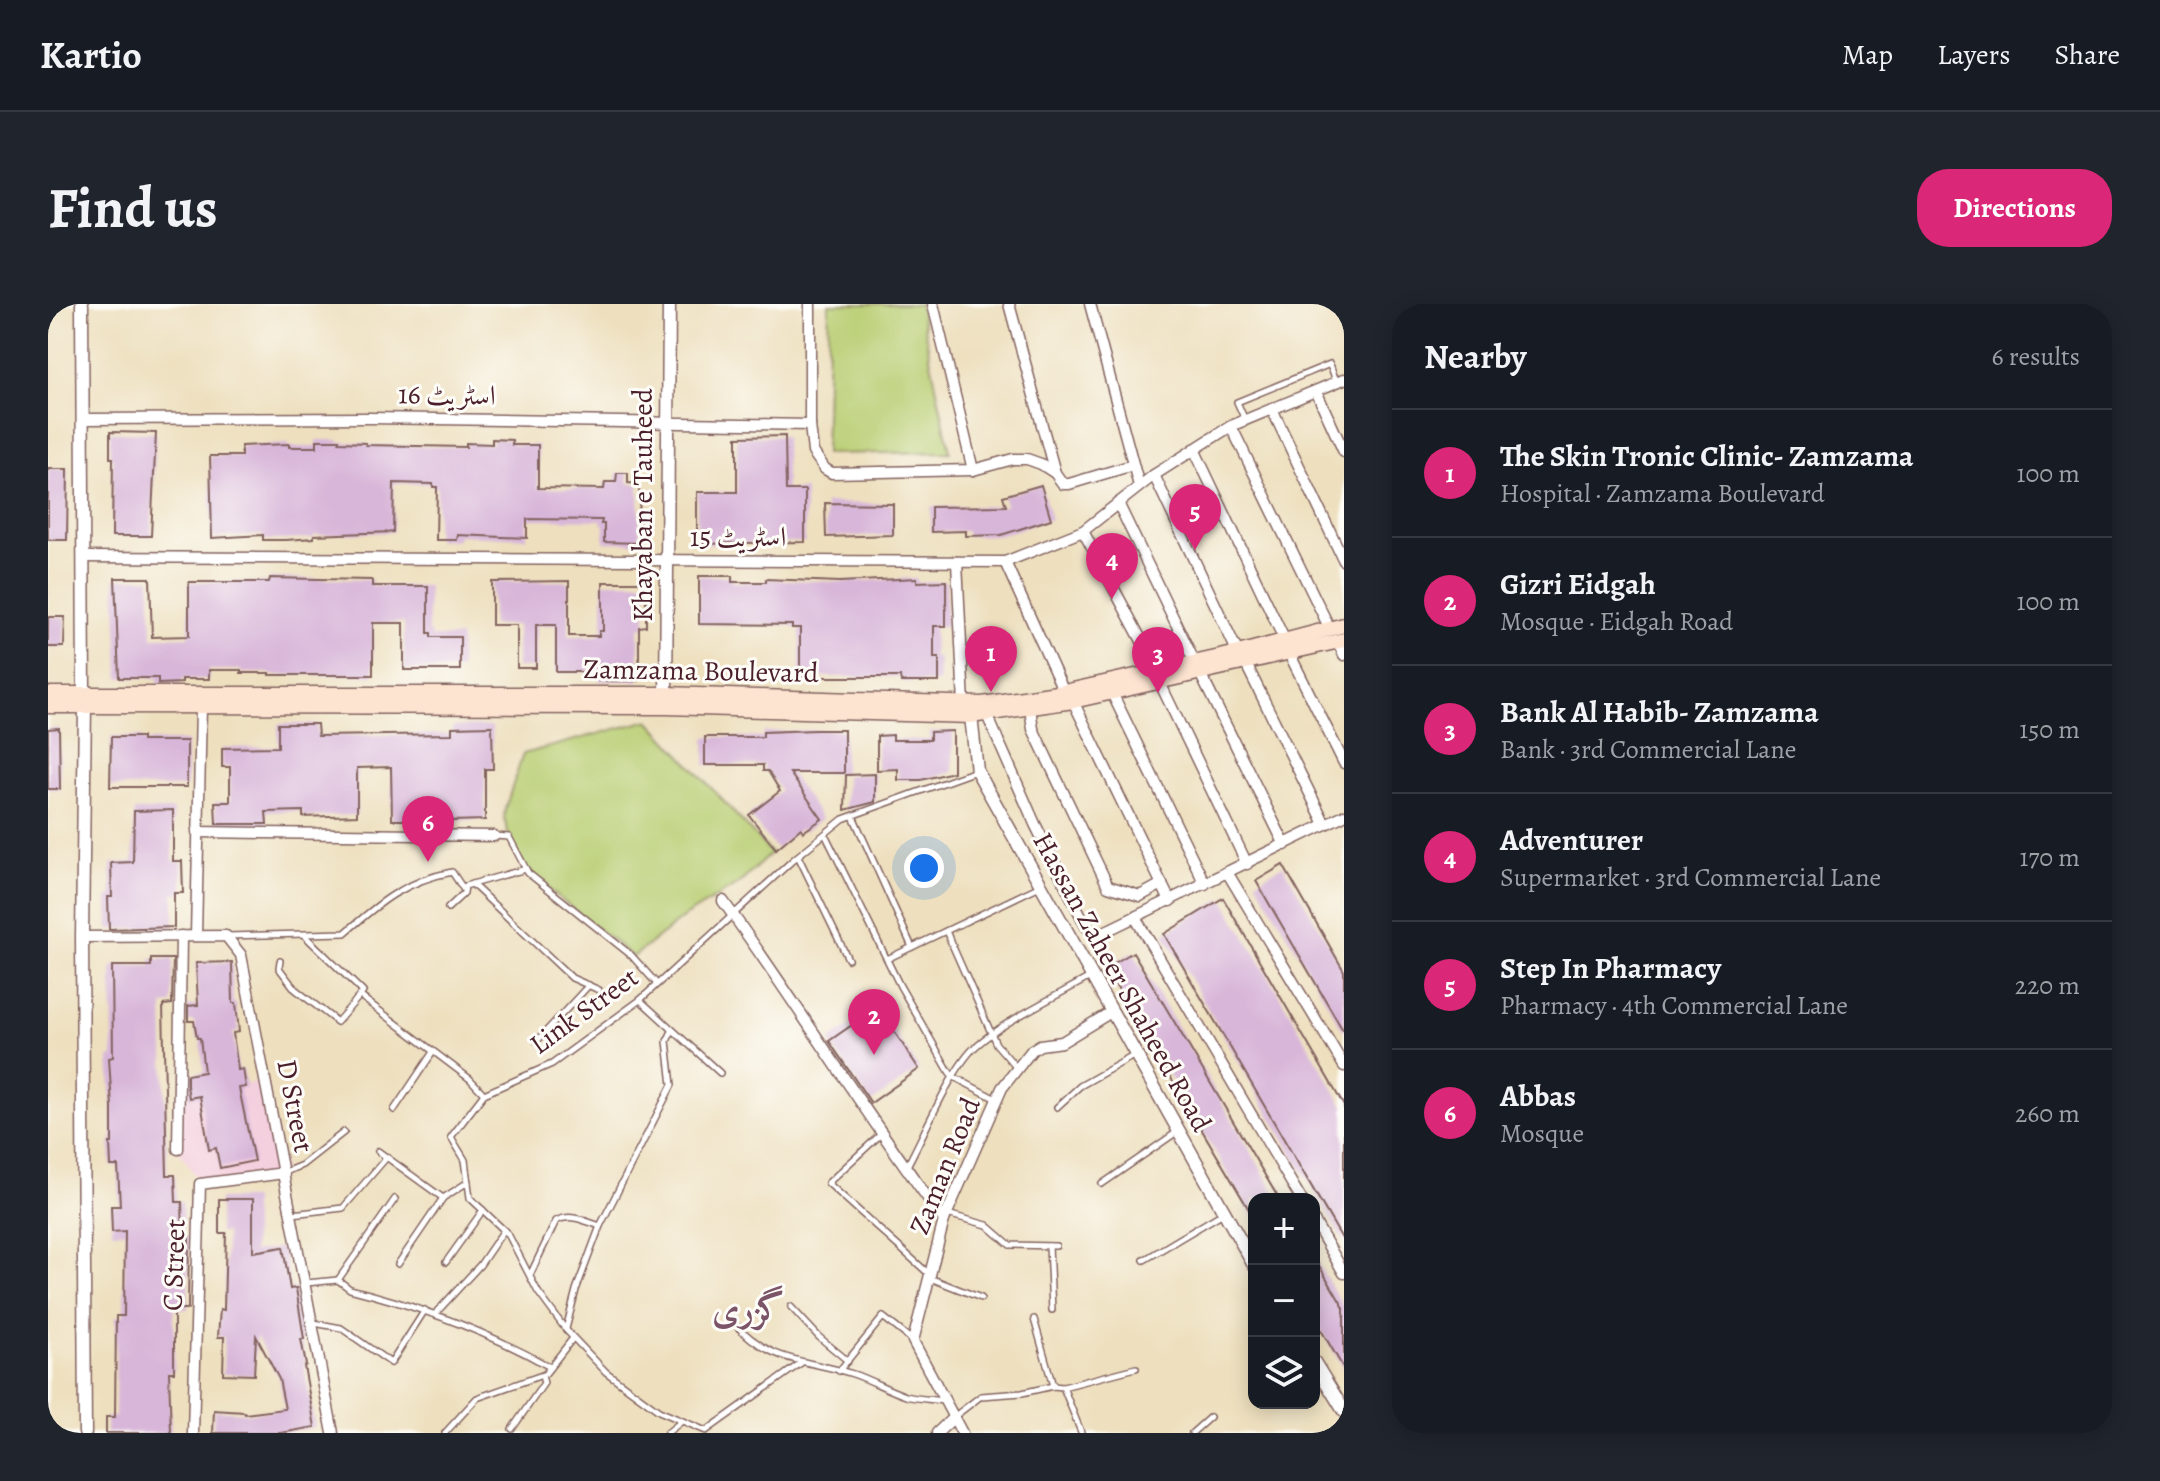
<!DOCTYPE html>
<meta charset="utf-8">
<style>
:root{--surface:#171b24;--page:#20242c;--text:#f1f3f6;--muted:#9ea1a6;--line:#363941;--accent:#db2777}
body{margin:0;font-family:Alegreya,Amiri,serif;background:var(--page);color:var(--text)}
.controls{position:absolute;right:24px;bottom:24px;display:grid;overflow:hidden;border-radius:16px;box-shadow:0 4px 20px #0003}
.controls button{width:72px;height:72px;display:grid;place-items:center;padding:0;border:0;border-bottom:2px solid var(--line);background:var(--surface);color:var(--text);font:40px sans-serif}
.you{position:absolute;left:876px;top:564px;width:28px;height:28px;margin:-20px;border:6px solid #fff;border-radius:50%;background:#1a73e8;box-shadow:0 0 0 12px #1a73e833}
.badge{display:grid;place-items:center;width:52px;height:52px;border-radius:50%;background:var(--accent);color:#fff;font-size:26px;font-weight:700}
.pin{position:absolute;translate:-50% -66px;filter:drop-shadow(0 2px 4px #0008)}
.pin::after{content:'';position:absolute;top:42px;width:28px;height:24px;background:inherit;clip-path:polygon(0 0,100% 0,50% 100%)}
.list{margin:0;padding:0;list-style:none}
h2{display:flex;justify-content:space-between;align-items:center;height:104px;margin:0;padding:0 32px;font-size:34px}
h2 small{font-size:26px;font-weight:400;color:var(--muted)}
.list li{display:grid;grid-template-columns:52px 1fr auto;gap:24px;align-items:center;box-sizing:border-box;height:128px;padding:0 32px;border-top:2px solid var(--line)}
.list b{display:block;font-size:30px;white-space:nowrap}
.list p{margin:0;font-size:26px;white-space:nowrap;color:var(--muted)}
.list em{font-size:26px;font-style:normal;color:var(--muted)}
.icon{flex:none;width:44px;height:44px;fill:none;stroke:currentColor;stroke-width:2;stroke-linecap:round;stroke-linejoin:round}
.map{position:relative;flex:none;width:1296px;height:1129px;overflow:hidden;border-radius:32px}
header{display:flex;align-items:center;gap:48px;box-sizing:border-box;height:112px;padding:0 40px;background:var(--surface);border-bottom:2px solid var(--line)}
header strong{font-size:38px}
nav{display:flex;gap:44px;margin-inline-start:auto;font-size:28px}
.intro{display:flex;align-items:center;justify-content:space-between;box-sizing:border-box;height:192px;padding:0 48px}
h1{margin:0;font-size:56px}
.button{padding:20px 36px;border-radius:32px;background:var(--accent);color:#fff;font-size:28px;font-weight:700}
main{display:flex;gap:48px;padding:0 48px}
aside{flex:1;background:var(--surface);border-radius:32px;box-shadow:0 4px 20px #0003}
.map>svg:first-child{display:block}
.built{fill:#f4cfde}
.green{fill:#b8cd71;stroke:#81764e;stroke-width:2}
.building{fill:#d8b6d9}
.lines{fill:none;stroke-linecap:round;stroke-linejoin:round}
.service-casing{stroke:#83635f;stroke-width:8}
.minor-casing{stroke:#83635f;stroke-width:13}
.tertiary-casing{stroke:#83635f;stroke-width:15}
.secondary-casing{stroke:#83635f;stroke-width:17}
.service{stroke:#fff;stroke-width:5}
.minor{stroke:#fff;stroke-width:10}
.tertiary{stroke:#fff;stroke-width:12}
.secondary{stroke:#fde4d1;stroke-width:14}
.labels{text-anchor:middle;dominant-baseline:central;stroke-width:6;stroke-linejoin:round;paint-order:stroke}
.street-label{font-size:28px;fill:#4a1f2b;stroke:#fdfcf7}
.district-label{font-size:36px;font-weight:bold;fill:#7c5468;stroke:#fdfcf7}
</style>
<header>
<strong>Kartio</strong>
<nav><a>Map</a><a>Layers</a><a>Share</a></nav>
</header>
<div class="intro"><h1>Find us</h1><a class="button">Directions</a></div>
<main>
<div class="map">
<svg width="1296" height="1129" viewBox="0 0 1296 1129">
<rect width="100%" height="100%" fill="#fdfcf7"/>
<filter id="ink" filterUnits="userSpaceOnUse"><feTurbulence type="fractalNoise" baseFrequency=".0125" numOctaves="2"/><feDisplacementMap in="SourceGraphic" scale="16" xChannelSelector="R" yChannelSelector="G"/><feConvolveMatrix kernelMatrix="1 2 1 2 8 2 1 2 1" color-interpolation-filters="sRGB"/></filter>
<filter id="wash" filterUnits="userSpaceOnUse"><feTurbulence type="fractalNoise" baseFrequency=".006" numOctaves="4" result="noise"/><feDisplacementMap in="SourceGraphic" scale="32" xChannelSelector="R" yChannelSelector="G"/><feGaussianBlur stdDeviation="1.8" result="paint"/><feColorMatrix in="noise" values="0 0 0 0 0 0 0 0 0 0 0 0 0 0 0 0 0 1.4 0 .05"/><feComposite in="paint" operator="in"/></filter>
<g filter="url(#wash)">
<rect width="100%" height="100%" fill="#eee0bf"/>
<!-- built -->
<path class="built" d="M218,776L236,869L152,880L130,845V796Z"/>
<!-- green -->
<g class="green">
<path d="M781,0H871L902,148L777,150Z"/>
<path d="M601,416L723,549L692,579L636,613L585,653L480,569L463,539L456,514L457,505L475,450Z"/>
</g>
<g id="blocks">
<!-- building -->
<g class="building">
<path d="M62,128L108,129L103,232H64L65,154H62Z"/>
<path d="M737,132L738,186H757V238L649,240V188H689V133Z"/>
<path d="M444,135L464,136V141H490V184L556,185L557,178H568L569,169H580V179L591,180L592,239L556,238V220H553L554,216L479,215V234L410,231L409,236H388L389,183H385V180L346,179L345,228L266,231V234L238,236H215V231L164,234L162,152H193V142L241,140V143H269V136H291V138L318,139V141L418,143V139L444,140Z"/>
<path d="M0,165H20L19,236H0Z"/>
<path d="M993,181L1003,215L953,231L918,232V227L883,228V203L958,202L955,192Z"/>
<path d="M777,199L845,200V231L778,233Z"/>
<path d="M651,272H684V278H718V275L792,278L869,274V278L898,277V322H886V354H891V378H853L852,373H752V324H744V321L651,320Z"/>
<path d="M67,274H102L104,333L141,332V278H221L222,274L270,275L324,276V282H380V329H383V333H412V366H356V319H325V371H222V369H193V366H161V375H134V379L110,380V374H71Z"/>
<path d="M521,277V332H551V327H555V278H598V322L591,323V377H551V368H508V321H488V364H469V321H444V278Z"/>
<path d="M0,313H17L16,343H0Z"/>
<path d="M230,420H269L270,432L404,430V423L444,422L445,465H437V516L402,517V511L366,512V516H344L343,463L309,464V511L255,513V507L218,508L219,520H168L167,498H182V463H174V444L230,443Z"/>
<path d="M11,424L12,485H0V425Z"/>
<path d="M767,426H796V469H742L774,515L755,528L753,524L728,545L701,511L732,487L720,467H715V461H657V433H715V428Z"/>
<path d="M905,427V468L873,476H850V465L829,466V432L845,431V436H882V428Z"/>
<path d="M63,433H94V437H139V483H62Z"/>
<path d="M827,470V498L797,506L798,471Z"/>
<path d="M125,506V557H134L135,589H126V623L61,625L60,593H64L63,559L85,558L86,507Z"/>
<path d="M1235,561L1296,667V728L1208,577Z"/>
<path d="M1175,594L1296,802V938L1116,630Z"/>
<path d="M1085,648L1231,895H1206V914L1058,664Z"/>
<path d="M103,655H125L124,700L115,701L119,871H127L128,898H134L135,933H141L140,1005H126V1068H121L123,1129H58V1113H67L68,1012H76L77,927L64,928L63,902H72L70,862H63L62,839H64V803L61,754L65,753L64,662H103Z"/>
<path d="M184,658L185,699H188L191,728L185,729L190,766L195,765L198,783L191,784L206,857L172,864L168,844L161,846L152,792L141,794L139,782V771L156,768L152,734H149L146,717H140V702L150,701L148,659Z"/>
<path d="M830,703L871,765L823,799L781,737Z"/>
<path d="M171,895H205V948L235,943L242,985L248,984L256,1035H253L258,1061L256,1062L267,1123L233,1129H165L166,1106L196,1108L197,1110L237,1105L231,1075L208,1032L206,1071L175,1070L176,1033H170L172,1005L176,1006L178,929H171Z"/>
<path d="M1266,953L1296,1004V1065L1266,1014Z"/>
</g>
</g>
</g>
<g filter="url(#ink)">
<use href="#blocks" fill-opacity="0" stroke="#83635f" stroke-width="2"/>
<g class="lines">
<!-- service casing -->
<g class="service-casing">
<g id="service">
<path d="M1197,116L1189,98L1282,60L1288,77"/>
<path d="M805,512L864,643"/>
<path d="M777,530L852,682L902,769L906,773L948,795"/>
<path d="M447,532L461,533L480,569L583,651L609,680"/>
<path d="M750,552L800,655"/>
<path d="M424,580L524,674L551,686"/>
<path d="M400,604L416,589L417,582L478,565"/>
<path d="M898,627L948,740L968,763"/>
<path d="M179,632L297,629C332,598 357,577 404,568L416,586"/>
<path d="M839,655L992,582"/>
<path d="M232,657L231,664L247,685L289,718L315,688L256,631"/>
<path d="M312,692L422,775L436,790"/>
<path d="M592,696L672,769"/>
<path d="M489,737L541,681"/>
<path d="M1009,803L1032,782L1087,751"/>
<path d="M346,806L385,748"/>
<path d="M832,831L780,879L881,970"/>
<path d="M330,847L395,894"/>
<path d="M858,864C875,833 902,768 925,745C950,720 1009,692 1042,673"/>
<path d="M237,868L254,861L296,828"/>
<path d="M1054,880L1129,828"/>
<path d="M244,910L295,904L339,853"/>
<path d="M899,910L939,921L962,941L1008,942"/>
<path d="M1001,942L1004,1006"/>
<path d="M1096,956L1175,909"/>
<path d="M398,958L435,906"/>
<path d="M350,960L395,894L420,878"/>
<path d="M482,971L508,917C523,909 537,917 552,922"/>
<path d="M882,974L933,994"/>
<path d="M290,976L347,895"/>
<path d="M258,979L290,976L302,985C373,1003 439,1027 502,1063"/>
<path d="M743,1003L771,1033L800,1057"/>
<path d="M388,1009L432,961L456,926"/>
<path d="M986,1015L1005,1082"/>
<path d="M683,1016C726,1062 751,1053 805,1070C823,1076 840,1086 858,1092C869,1095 883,1095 895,1097"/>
<path d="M266,1019L293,1024L343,1059L377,1006"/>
<path d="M518,1025L528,986L552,922L624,781L619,737L624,727"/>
<path d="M753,1059L658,1127L611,1107L558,1068L518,1026L490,988L460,930L422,894L417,856L403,833L436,790L504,760L592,696L746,555L795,515L928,467"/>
<path d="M791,1067L835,1013L864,1036"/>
<path d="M1015,1083L1033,1128"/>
<path d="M907,1112L933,1092L974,1089L1005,1082L1015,1083L1088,1064"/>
<path d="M464,1125L496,1079L494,1072"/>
<path d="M397,1129L429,1094L497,1070L525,1034"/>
<path d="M619,1129L634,1117"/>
<path d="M1144,1129L1162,1113"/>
</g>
</g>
<!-- minor casing -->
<g class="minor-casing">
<g id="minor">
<path d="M762,0V121L765,148L777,165L784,169L925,166L965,155H979L993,160L1007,169L1015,180H1021L1085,161"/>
<path d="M885,0L925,166"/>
<path d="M961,0L1007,169"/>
<path d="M1042,0L1091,182"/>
<path d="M1268,87L1296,148"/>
<path d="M1224,105L1296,257"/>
<path d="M35,115L322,114L762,121"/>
<path d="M1183,122L1282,325"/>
<path d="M1146,145L1237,337"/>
<path d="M1106,171L1190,349"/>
<path d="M1070,199L1147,359"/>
<path d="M1035,227L1110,367"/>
<path d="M35,253L957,258L1035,227L1106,171L1183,122L1296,75"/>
<path d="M909,258L916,401"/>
<path d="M957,258L1016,388"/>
<path d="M1290,338L1296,351"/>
<path d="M1241,349L1296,459"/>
<path d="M1197,358L1277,520"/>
<path d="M1152,369L1237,541"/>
<path d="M1112,379L1199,560"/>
<path d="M1064,389L1157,580"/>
<path d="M1025,397L1122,597"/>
<path d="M982,404L985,425L1060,582L1092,592L1114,580"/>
<path d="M939,411L987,520L1038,622L1045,630L1054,629L1296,511"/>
<path d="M149,528L446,532"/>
<path d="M1179,568L1296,762"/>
<path d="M675,597C751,702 818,812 896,916"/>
<path d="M1087,613L1253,895"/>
<path d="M148,632L153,403"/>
<path d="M34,633L178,632L193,651L285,1129"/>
<path d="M130,845L133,632"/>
<path d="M1266,917L1296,969"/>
<path d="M145,1129L152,880L236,869"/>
<path d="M889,1129L906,1113"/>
<path d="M914,1129L865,1037L896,916L954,784L984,746L992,741L1014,738L1063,708"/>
</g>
</g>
<!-- tertiary casing -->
<g class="tertiary-casing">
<g id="tertiary">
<path d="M34,0L36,389"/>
<path d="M618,397L621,0"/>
<path d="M923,412L929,467L1206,961"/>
<path d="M1266,1058L1296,1107"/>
<path d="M37,1129L34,633L37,402"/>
</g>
</g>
<!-- secondary casing -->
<g class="secondary-casing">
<g id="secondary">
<path d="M0,390H618L934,400L1016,388L1190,349L1296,321"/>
<path d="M0,402L618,403L923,412L1025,397L1296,336"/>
</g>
</g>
<!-- service -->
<use href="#service" class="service"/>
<!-- minor -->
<use href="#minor" class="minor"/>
<!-- tertiary -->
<use href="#tertiary" class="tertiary"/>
<!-- secondary -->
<use href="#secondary" class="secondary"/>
</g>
</g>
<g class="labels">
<!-- street labels -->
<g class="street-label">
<text transform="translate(399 91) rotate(1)">اسٹریٹ 16</text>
<text transform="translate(595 201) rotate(-90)">Khayaban e Tauheed</text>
<text x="690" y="233">اسٹریٹ 15</text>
<text transform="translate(653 367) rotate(1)">Zamzama Boulevard</text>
<text transform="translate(1074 678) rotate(61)">Hassan Zaheer Shaheed Road</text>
<text transform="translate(536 707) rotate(-36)">Link Street</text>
<text transform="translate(247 802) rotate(79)">D Street</text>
<text transform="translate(897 862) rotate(-68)">Zaman Road</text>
<text transform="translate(126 961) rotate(-88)">C Street</text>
</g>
<!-- district labels -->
<g class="district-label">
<text x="700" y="1004">گزری</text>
</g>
</g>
</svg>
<div class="controls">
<button>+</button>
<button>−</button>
<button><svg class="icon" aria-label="layers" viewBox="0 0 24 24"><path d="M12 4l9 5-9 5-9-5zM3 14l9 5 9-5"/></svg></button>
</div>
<div class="you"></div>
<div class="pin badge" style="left:943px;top:388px">1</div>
<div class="pin badge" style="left:826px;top:751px">2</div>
<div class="pin badge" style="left:1110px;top:389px">3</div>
<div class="pin badge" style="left:1064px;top:295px">4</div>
<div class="pin badge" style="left:1147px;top:246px">5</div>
<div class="pin badge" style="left:380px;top:558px">6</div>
</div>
<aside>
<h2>Nearby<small>6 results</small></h2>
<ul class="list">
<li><span class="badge">1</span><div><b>The Skin Tronic Clinic- Zamzama</b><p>Hospital · Zamzama Boulevard</p></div><em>100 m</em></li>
<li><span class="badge">2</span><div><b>Gizri Eidgah</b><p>Mosque · Eidgah Road</p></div><em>100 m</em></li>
<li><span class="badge">3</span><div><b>Bank Al Habib- Zamzama</b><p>Bank · 3rd Commercial Lane</p></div><em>150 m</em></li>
<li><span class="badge">4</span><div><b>Adventurer</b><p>Supermarket · 3rd Commercial Lane</p></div><em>170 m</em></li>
<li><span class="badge">5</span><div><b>Step In Pharmacy</b><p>Pharmacy · 4th Commercial Lane</p></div><em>220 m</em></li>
<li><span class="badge">6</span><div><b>Abbas</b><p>Mosque</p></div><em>260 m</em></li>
</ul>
</aside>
</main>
